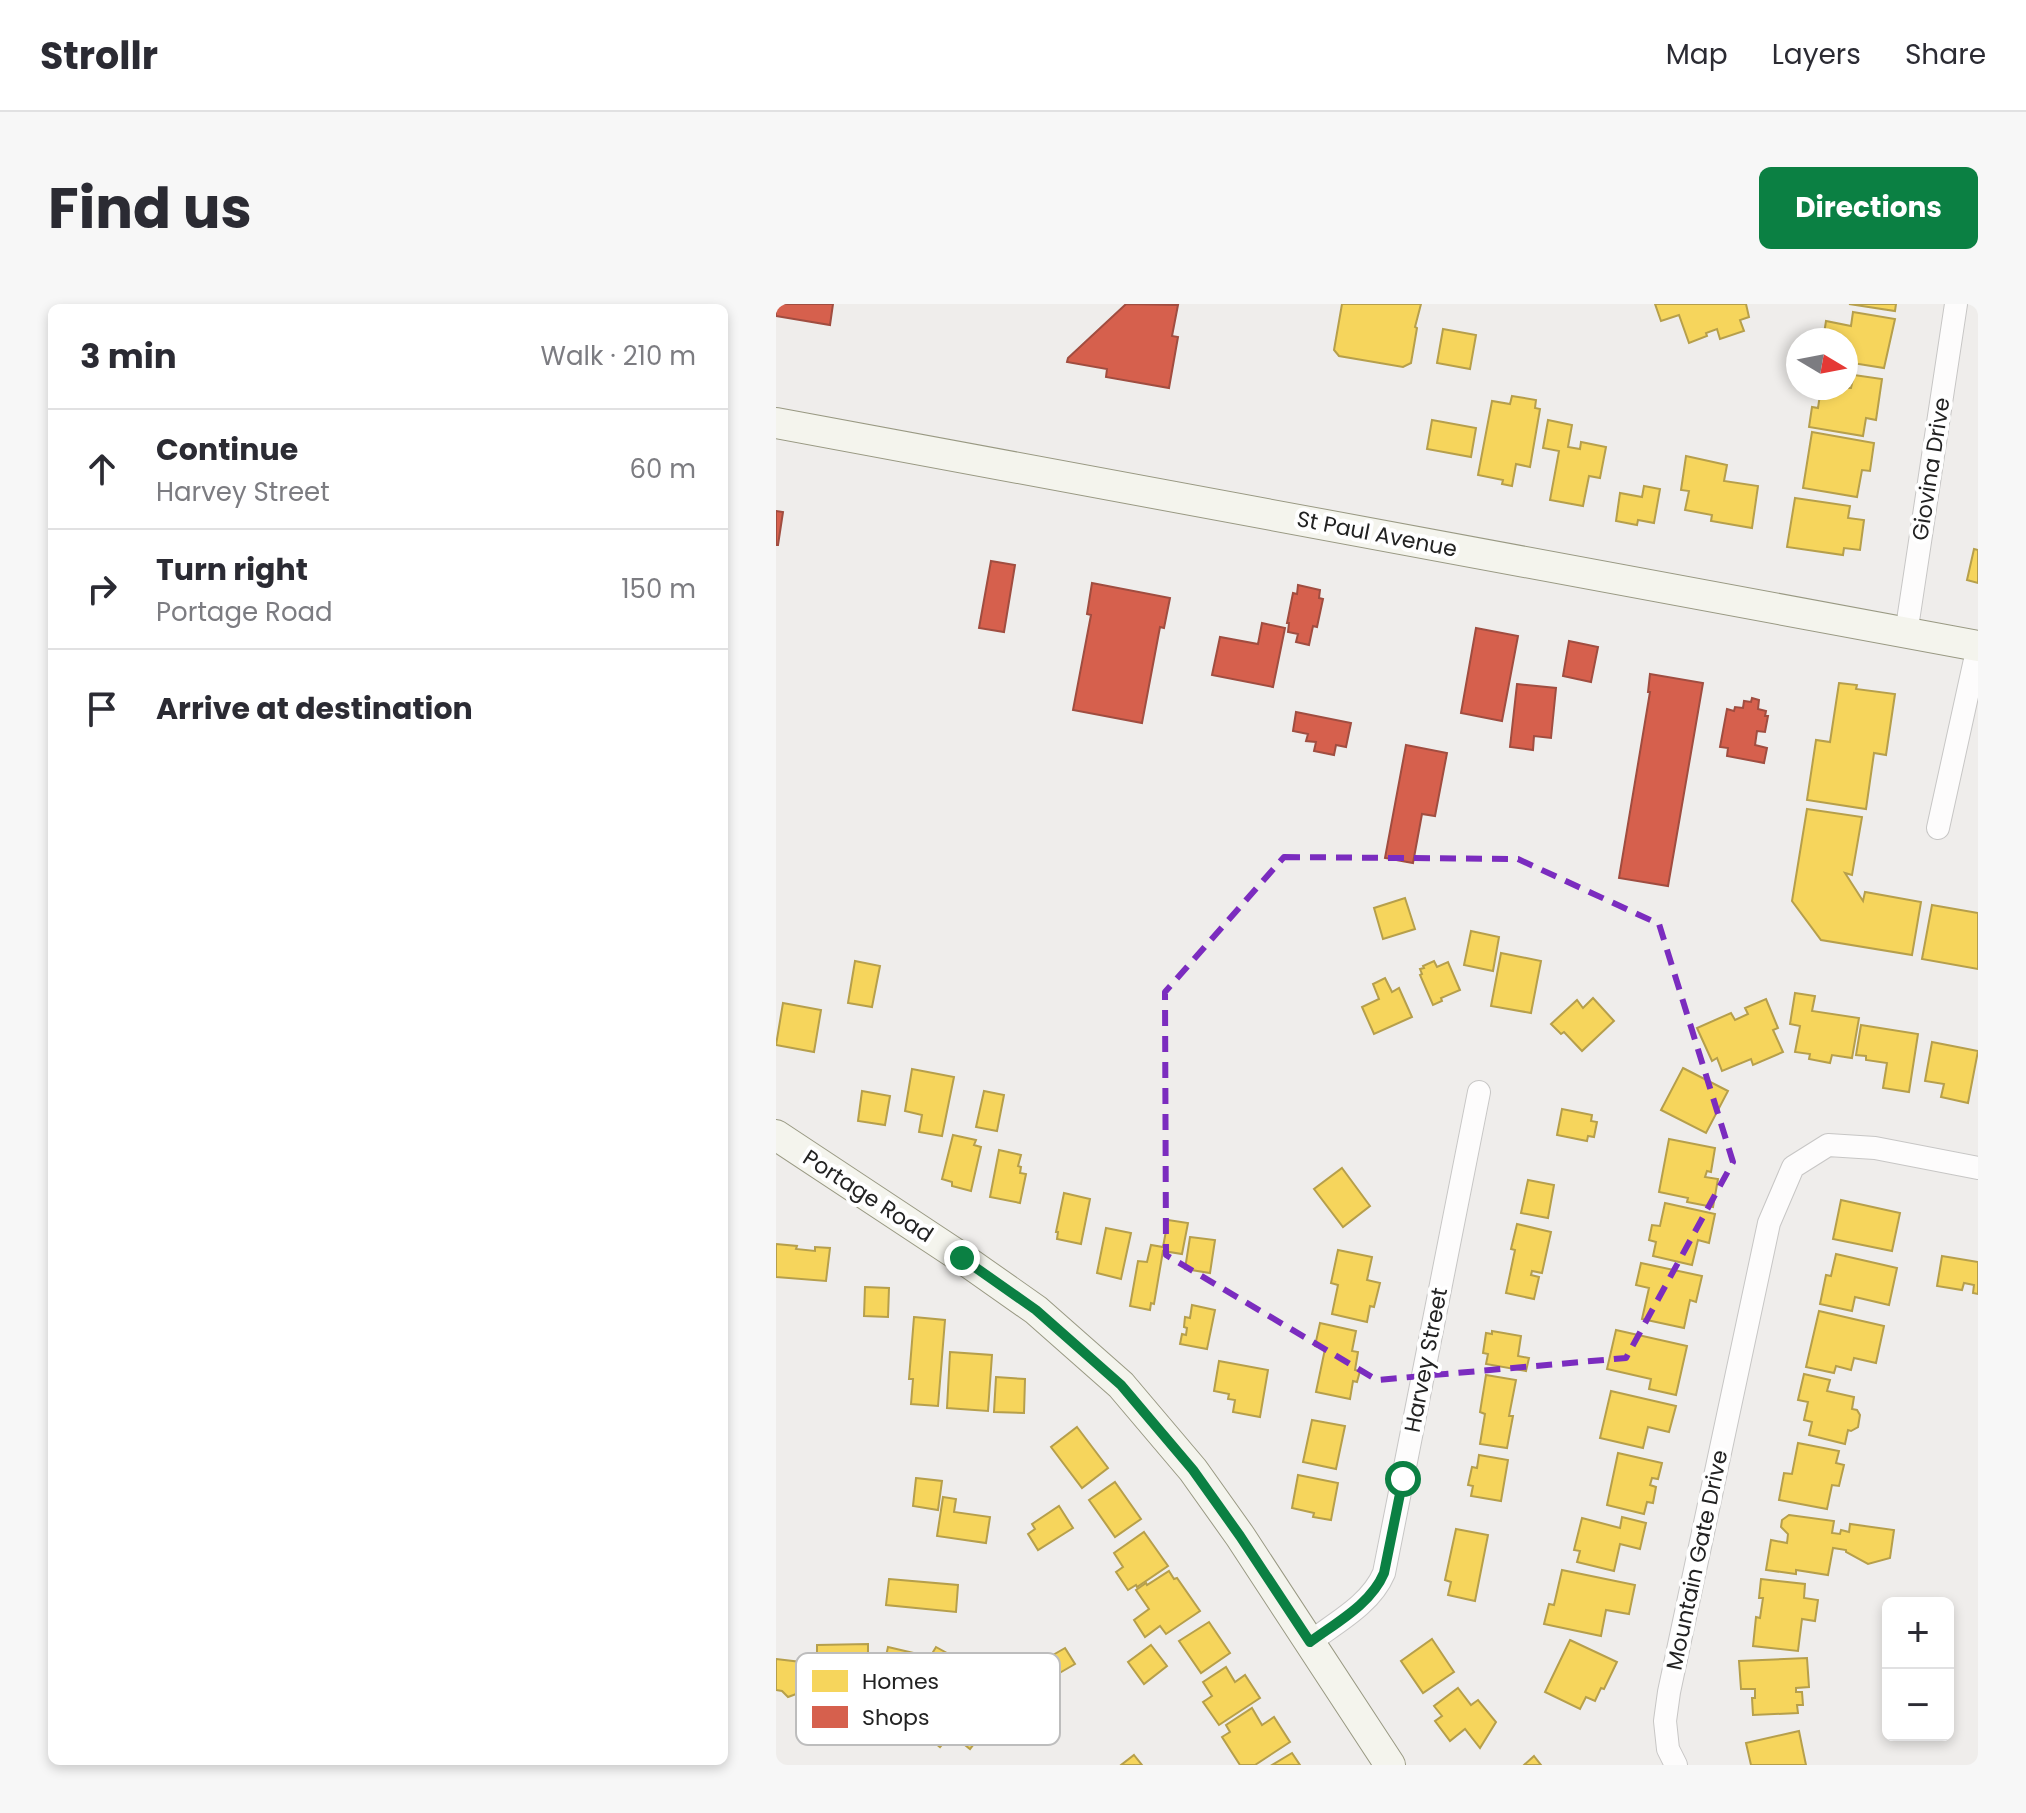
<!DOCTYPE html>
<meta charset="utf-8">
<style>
:root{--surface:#fff;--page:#f7f7f7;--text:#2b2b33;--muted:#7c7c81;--line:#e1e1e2;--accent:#0b8043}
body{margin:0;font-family:Poppins,sans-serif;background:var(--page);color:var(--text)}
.controls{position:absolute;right:24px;bottom:24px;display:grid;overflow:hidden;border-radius:12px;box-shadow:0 4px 12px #0003}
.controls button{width:72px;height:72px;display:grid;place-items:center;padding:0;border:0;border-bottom:2px solid var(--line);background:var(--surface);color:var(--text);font:40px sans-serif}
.compass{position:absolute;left:1010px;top:24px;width:72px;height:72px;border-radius:50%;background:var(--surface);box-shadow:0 4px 12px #0003;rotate:100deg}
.stop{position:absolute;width:24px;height:24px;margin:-18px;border:6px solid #0b8043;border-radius:50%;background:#fff}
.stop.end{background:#0b8043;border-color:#fff;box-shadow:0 2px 8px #0008}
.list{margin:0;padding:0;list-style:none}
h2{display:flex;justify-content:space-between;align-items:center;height:104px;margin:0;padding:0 32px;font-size:34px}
h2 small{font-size:26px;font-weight:400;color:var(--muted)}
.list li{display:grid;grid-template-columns:52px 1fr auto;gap:24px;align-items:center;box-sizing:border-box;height:120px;padding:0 32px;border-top:2px solid var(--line)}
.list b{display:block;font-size:30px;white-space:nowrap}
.list p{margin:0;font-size:26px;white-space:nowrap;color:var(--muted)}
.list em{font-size:26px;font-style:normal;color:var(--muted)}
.icon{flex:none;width:44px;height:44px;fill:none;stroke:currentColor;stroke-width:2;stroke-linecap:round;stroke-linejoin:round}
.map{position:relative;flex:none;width:1202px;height:1461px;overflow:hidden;border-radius:12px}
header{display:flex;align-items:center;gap:48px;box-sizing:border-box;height:112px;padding:0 40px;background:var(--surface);border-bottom:2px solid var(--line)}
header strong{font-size:38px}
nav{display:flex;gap:44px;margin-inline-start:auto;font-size:28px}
.intro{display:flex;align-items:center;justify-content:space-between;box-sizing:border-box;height:192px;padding:0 48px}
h1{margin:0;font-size:56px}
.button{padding:20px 36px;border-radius:12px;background:var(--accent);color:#fff;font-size:28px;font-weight:700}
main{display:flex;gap:48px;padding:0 48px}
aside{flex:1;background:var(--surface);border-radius:12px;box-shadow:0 4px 12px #0003}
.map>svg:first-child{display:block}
.homes{fill:#f6d55c;stroke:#b69f4b;stroke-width:2}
.shops{fill:#d6604d;stroke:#a04d40;stroke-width:2}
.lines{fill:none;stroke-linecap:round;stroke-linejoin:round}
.street-casing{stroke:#c7c6c5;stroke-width:24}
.secondary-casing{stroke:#999983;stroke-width:32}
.street{stroke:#fdfcfc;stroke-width:22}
.secondary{stroke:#f4f4ed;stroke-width:30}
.route{stroke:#0b8043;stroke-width:10}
.marked{fill:none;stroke:#7b2cbf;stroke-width:6;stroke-dasharray:16 10;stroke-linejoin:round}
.labels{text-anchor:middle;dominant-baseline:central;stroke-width:8;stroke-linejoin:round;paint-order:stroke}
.street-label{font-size:22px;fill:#222;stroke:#fff}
.key{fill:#fff;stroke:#bdbdbd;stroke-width:2}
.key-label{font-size:22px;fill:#222}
</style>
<header>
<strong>Strollr</strong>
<nav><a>Map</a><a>Layers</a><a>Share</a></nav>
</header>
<div class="intro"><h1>Find us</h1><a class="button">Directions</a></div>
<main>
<aside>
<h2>3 min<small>Walk · 210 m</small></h2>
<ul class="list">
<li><svg class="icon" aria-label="ahead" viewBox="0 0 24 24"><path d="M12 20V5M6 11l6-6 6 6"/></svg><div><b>Continue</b><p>Harvey Street</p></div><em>60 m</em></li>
<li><svg class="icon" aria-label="right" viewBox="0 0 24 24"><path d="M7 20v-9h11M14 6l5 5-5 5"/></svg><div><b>Turn right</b><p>Portage Road</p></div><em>150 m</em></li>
<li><svg class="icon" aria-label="arrive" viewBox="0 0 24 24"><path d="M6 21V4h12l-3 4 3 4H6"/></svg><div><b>Arrive at destination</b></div></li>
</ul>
</aside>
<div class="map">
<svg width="1202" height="1461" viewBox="0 0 1202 1461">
<rect width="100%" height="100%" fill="#efedeb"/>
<!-- homes -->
<g class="homes">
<path d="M566,0H645L639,23L641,24L635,59L627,63L563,52L558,46Z"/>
<path d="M879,0H970L973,13L964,16L968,27L944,35L941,25L930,29L931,32L913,39L903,11L885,17Z"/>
<path d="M1073,0H1120L1119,7Z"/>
<path d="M1077,8L1119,15L1108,64L1070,58V36H1047L1050,17L1075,22Z"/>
<path d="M667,25L700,31L694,65L661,59Z"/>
<path d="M1078,71L1106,75L1100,116L1090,114L1087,132L1033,123L1036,103L1042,104L1045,84H1075Z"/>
<path d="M736,92L760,96L759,104L764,105L754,163L740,160L736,182L726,180L727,176L702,171L716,97L734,100Z"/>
<path d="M656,116L700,124L695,153L651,145Z"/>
<path d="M772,116L796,121L792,143L804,145L805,138L830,143L824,174L813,172L807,202L774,196L783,147L767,144Z"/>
<path d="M1036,128L1098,139L1094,167L1086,166L1081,193L1027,184Z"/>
<path d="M910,152L951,161L948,177L982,182L976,224L935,217L936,211L909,206L913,187L905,186Z"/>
<path d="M868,182L884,185L878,219L862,216L861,221L840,217L844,189L866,193Z"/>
<path d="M1019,194L1074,202L1072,214L1088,216L1084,246L1068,244L1067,251L1011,243Z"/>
<path d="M1198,245L1202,246V279L1191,276Z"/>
<path d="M1063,379L1081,381L1080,385L1119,390L1110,451L1098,449L1090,505L1031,496L1040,436L1054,438Z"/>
<path d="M1031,505L1086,513L1076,571L1069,569L1087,597L1089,588L1145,598L1136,651L1045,636L1016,597Z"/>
<path d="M629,594L639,625L607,635L598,604Z"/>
<path d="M1156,601L1202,609V665L1146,655Z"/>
<path d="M695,627L723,633L717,667L688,661Z"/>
<path d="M725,649L765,657L755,709L715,702Z"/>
<path d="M79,657L104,662L96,703L72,699Z"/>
<path d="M658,657L661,663L672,658L684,686L665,694L666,697L657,701L644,671L646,670L644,665L648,664L647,662Z"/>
<path d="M609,674L616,688L623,684L636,713L598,730L586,703L603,695L597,680Z"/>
<path d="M1019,689L1039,692L1036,707L1083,714L1076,754L1056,751L1054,759L1033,755L1034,750L1019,748L1024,722L1014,720Z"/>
<path d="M817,694L838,717L806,747L788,728L785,730L775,720L801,696L807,704Z"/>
<path d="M990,695L1002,724L997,726L1007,748L977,761L975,755L946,767L941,754L936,757L921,724L955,709L959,716L972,710L969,704Z"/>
<path d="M7,699L45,706L38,748L0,741Z"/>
<path d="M1085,721L1142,730L1133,788L1107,784L1111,759L1090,756V752L1080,751Z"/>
<path d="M1156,738L1202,747L1192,799L1165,793L1168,780L1149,777Z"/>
<path d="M907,764L952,787L930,829L885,806Z"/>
<path d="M136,765L178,773L166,832L143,828L146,811L129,807Z"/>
<path d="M86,787L114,792L109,821L82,817Z"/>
<path d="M208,787L228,791L221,827L200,823Z"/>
<path d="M786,805L816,811L815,817L821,818L818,833L812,832L811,837L781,831Z"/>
<path d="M177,831L200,836L198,841L205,843L195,887L176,882V878L166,875Z"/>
<path d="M893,835L939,844L935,868L931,867L929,873L942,875L937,903L911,898L912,894L883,888Z"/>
<path d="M223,846L245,851L242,862L245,863L244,869L250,870L244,899L214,893Z"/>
<path d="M566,864L594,902L567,923L538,885Z"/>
<path d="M752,876L778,881L772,914L745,909Z"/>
<path d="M288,889L314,895L305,940L281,935L282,928H280Z"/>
<path d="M1065,896L1124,909L1116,947L1057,935Z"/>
<path d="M889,899L939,910L933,939L922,936L916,961L877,952L880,938L873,936L876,921L884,922Z"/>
<path d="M392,916L412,919L406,950L387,947L378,1000L375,999L374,1006L354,1002L362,957L371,958L375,941L387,943Z"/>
<path d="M741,920L775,928L766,969L756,967L755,971L763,973L758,995L730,989L739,946L735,945Z"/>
<path d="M330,924L355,929L345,975L321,969Z"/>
<path d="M414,933L439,936L434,969L409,965Z"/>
<path d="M0,940L21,942L20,945L39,947V943L54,944L50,977L0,973Z"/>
<path d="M562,946L596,953L591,976L604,979L598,1003L594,1002L591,1018L556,1010L562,981L555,979Z"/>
<path d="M1060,950L1121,964L1113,1001L1079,993L1076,1007L1044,1000L1050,971L1055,972Z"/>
<path d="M1166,952L1202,958V990L1197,989L1198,981L1188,979L1186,986L1161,982Z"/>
<path d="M865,959L926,972L920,998L914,996L908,1024L866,1015L873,984L860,981Z"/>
<path d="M89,983L113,984L112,1013L88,1012Z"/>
<path d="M416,1001L439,1006L431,1045L404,1040L406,1030L410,1031L411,1024L408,1023L409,1013L414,1014Z"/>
<path d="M1043,1007L1108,1022L1100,1059L1078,1054L1075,1066L1060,1062L1058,1069L1030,1063Z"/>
<path d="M138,1013L169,1016L162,1102L135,1100L137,1075H133Z"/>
<path d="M544,1019L580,1027L576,1047L582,1048L579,1066L584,1067L581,1078L577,1077L574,1095L540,1088L549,1045L539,1042Z"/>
<path d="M840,1026L911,1042L900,1091L873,1085L875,1075L831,1065Z"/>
<path d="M716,1027L745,1032L742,1052L753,1054L750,1067L710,1060L712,1050L707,1049L710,1029L716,1030Z"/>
<path d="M174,1048L216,1051L212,1107L171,1104Z"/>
<path d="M443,1057L492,1066L484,1113L457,1108L459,1096L452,1095L453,1090L438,1087Z"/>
<path d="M1028,1070L1054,1076L1051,1087L1078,1093L1076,1105L1081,1106L1084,1111L1082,1123L1075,1127L1072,1126L1069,1140L1033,1131L1036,1118L1028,1116L1032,1098L1022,1096Z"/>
<path d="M710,1071L740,1076L733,1112H737L731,1144L704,1140L709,1110L704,1108Z"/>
<path d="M220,1073L249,1075L248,1109L218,1108Z"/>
<path d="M835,1087L900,1102L893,1128L872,1123L867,1144L824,1134Z"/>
<path d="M536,1116L569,1122L560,1165L527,1158Z"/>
<path d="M301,1123L332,1164L306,1184L275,1143Z"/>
<path d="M1022,1139L1063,1147L1060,1159L1068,1161L1063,1182L1056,1181L1051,1205L1003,1196L1008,1169L1016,1170Z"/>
<path d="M842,1149L886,1159L882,1175L876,1174L874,1181L880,1183L877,1199L871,1198L868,1210L831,1201Z"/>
<path d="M703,1151L732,1156L725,1197L695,1192L697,1182L692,1181L696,1163L701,1164Z"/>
<path d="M522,1171L562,1179L555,1216L537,1213L538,1209L516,1204Z"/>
<path d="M140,1174L166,1177L162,1206L137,1202Z"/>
<path d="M339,1178L365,1215L339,1233L313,1196Z"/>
<path d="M167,1193L180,1195L178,1208L214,1213L210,1239L161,1232Z"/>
<path d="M283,1202L297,1224L262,1246L252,1230L259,1225L256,1220Z"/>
<path d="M1013,1211L1058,1217L1056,1229L1064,1230L1065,1226L1073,1228L1074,1220L1118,1226L1114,1254L1092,1260L1070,1248V1246L1057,1244L1052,1271L1020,1266V1270L990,1266L995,1236L1011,1239L1012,1230L1005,1223L1006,1216Z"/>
<path d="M846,1213L870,1219L864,1245L844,1240L838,1267L801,1258L804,1247L798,1246L806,1214L844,1224Z"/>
<path d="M680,1225L712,1231L699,1297L672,1291L675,1278L669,1276Z"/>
<path d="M368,1228L392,1262L361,1283L360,1281L352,1286L340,1268L347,1263L338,1249Z"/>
<path d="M786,1266L859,1281L853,1310L830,1306L825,1332L768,1320L773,1300L778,1301Z"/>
<path d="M393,1267L398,1275L401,1274L424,1307L390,1330L384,1322L369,1333L358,1316L373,1305L360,1286L370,1279L371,1281Z"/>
<path d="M113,1275L182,1281L180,1308L110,1301Z"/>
<path d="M985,1275L1029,1280L1028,1294L1042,1296L1039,1317L1026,1315L1022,1347L977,1342L980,1313L984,1314L987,1294H983Z"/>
<path d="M433,1318L454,1349L425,1369L403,1337Z"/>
<path d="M656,1335L678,1368L647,1389L625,1357Z"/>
<path d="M794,1336L841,1358L828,1385L825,1384L819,1397L810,1393L804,1405L769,1388Z"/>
<path d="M92,1340V1387H65V1368L41,1369V1341Z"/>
<path d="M375,1341L391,1362L368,1380L352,1358Z"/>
<path d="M112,1343L142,1350L130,1399L101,1393Z"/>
<path d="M160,1343L178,1353L164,1379L145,1368Z"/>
<path d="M289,1344L299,1360L268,1378L258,1362Z"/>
<path d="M1031,1354L1033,1383L1020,1384V1388H1026L1027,1401H1021L1022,1409L977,1411L976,1394H979V1385H965L963,1357Z"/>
<path d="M0,1355L25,1358L34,1385L12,1393L6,1387L0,1386Z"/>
<path d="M450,1363L459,1378L469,1371L484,1394L443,1421L427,1398L436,1392L427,1378Z"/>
<path d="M682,1384L695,1401L702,1396L720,1418L704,1444L689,1425L674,1437L659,1417L666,1412L658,1402Z"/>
<path d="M171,1390L211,1423L194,1445L175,1430L164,1443L143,1426Z"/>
<path d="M476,1404L486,1421L498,1413L514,1438L479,1461H464L446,1433L454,1428L450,1421Z"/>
<path d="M1023,1427L1030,1461H975L970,1439Z"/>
<path d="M516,1449L524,1461H496Z"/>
<path d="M358,1451L366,1461H345Z"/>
<path d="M758,1452L765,1461H748Z"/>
</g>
<!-- shops -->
<g class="shops">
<path d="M0,0H57L54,21L0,12Z"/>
<path d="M350,0L402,1L396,32L402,33L393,84L330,73L331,65L291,58L292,54Z"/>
<path d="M0,207L7,208L2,241H0Z"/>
<path d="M215,257L239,261L228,328L203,324Z"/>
<path d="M316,279L394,294L388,324L384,323L366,419L297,406L315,311L311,310Z"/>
<path d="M522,281L544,286L543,294L547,295L541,323L537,322L533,341L520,338L522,330L512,328L513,319H511L517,289L521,290Z"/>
<path d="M486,319L509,324L497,383L436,371L444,333L482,340Z"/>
<path d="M700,324L742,332L726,417L685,409Z"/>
<path d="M793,337L822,343L815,378L787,372Z"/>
<path d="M874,370L927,379L892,582L843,574L874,388H872Z"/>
<path d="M741,380L780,384L775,434L758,432L757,446L734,443Z"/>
<path d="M976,394L983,396L982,405L990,407L989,412H992L989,428L981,427L979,441L991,444L988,459L951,452L952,444L944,443L951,405L958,407L959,403L967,404L968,397L975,398Z"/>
<path d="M520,408L575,419L570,443L560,441L558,451L538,447L540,438L530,437L532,430L517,427Z"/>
<path d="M630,441L671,449L659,512L646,510L637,559L609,554Z"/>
</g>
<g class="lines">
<!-- street casing -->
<g class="street-casing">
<g id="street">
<path d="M1130,330L1180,0"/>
<path d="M1162,524L1202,342"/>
<path d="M534,1338C561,1318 595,1300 608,1269L703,788"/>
<path d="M900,1461L892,1445L889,1417L893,1388L993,919L1017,863L1052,841L1099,844L1202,864"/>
</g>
</g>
<!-- secondary casing -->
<g class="secondary-casing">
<g id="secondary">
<path d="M0,119L1202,342"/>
<path d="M0,831L186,954L260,1006L345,1081L417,1166L464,1232L614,1461"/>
</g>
</g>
<!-- street -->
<use href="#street" class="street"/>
<!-- secondary -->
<use href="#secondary" class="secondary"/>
</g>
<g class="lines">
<!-- route -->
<path class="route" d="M186,954L260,1006L345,1081L417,1166L464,1232L534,1338C561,1318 595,1300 608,1269L627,1175"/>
</g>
<!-- marked area -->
<path class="marked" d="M508,553L742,555L883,620L957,858L850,1054L601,1076L390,951L389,688Z"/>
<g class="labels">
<!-- street labels -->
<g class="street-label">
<text transform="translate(1155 165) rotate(-81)">Giovina Drive</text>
<text transform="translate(601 230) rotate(11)">St Paul Avenue</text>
<text transform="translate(92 892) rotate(33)">Portage Road</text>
<text transform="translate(650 1056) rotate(-79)">Harvey Street</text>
<text transform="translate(921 1256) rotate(-78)">Mountain Gate Drive</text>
</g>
</g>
<!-- legend -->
<rect x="20" y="1349" width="264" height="92" rx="12" class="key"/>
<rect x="36" y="1366" width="36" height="22" fill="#f6d55c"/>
<rect x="36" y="1402" width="36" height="22" fill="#d6604d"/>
<g class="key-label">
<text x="86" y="1385">Homes</text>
<text x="86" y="1421">Shops</text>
</g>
</svg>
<div class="controls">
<button>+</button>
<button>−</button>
</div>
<svg class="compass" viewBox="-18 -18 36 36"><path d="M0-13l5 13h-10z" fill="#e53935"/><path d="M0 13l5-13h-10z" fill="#7c7c81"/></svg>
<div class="stop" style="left:627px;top:1175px"></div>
<div class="stop end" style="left:186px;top:954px"></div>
</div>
</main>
